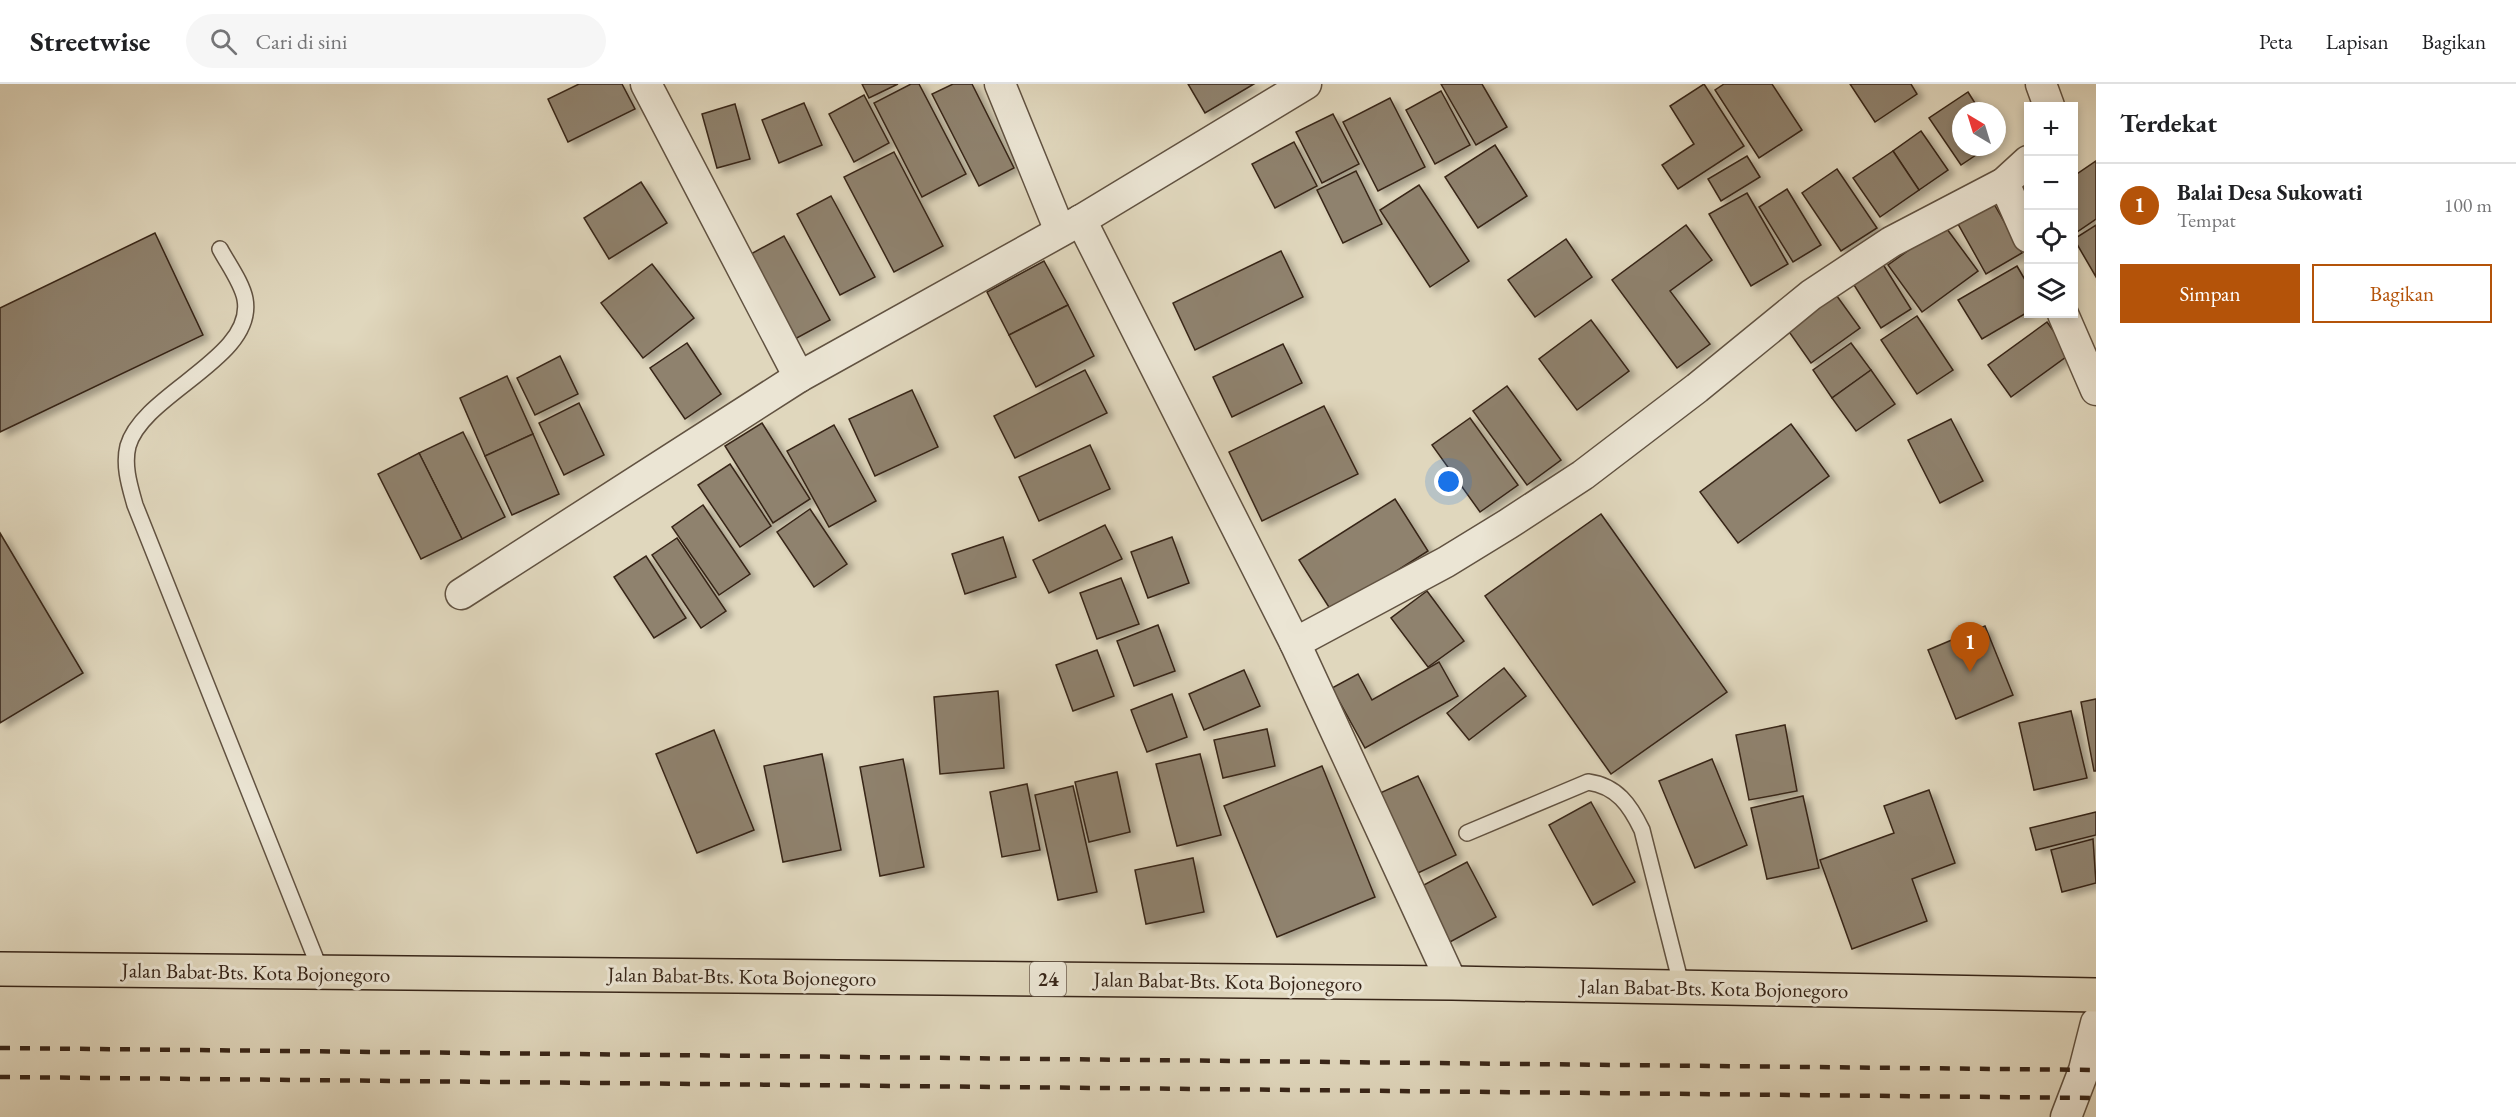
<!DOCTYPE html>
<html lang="id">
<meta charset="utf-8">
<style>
:root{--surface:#fff;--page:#f6f6f6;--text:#202124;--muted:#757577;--line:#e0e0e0;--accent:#b45309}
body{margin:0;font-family:"EB Garamond",serif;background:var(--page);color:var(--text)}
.controls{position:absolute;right:18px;top:18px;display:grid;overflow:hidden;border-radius:0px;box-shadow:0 3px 9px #0003}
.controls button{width:54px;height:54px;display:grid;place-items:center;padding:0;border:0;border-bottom:2px solid var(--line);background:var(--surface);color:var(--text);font:30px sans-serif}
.compass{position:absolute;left:1952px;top:18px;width:54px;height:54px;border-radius:50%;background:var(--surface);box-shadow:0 3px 9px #0003;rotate:322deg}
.you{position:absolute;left:1449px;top:398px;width:21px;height:21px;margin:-15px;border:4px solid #fff;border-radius:50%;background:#1a73e8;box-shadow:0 0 0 9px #1a73e833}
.badge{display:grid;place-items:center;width:39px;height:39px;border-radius:50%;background:var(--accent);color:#fff;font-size:20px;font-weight:700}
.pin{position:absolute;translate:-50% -50px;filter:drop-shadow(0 2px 3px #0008)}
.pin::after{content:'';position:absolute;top:32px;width:21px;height:18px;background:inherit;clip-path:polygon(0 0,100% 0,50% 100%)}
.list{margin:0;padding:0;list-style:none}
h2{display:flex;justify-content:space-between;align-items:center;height:78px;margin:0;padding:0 24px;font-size:26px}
h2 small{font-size:20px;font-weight:400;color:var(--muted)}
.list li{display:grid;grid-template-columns:39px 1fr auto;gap:18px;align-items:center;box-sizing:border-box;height:84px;padding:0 24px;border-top:2px solid var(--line)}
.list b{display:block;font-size:22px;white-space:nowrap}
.list p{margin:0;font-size:20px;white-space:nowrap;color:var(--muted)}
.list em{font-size:20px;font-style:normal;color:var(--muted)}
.actions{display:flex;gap:12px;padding:18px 24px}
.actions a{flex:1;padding:14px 0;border:2px solid var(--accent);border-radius:0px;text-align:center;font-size:21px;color:var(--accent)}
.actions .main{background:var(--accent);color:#fff}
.icon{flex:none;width:33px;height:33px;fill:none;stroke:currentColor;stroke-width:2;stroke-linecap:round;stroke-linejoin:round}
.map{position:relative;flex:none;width:2096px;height:1033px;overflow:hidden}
header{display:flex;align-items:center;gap:36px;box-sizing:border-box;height:84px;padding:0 30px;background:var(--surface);border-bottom:2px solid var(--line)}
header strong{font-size:28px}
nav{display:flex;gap:33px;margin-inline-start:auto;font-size:21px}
.search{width:420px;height:54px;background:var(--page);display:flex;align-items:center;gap:15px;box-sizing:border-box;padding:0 21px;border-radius:33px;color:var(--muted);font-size:22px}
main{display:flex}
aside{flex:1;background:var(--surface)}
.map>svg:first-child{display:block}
.building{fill:#8f826e;stroke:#372518;stroke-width:1.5;filter:url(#shadow)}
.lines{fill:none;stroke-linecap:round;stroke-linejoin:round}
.lane-casing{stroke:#615241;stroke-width:18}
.street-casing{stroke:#615241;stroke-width:33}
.highway-casing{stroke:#372518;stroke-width:36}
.lane{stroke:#ebe5d4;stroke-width:15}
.street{stroke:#ebe5d4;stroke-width:30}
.highway{stroke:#e0d7bd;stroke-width:33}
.rail{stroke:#372518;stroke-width:4.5;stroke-dasharray:10 10;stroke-linecap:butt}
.labels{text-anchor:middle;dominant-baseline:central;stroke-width:6;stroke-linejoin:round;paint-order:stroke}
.shield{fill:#ebe5d4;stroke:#6d5f50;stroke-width:1.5}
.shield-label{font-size:20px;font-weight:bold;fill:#372518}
.street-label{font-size:21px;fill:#372518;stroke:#ebe5d4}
</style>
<header>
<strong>Streetwise</strong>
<div class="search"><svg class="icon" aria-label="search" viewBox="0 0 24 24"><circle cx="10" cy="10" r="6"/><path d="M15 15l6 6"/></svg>Cari di sini</div>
<nav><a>Peta</a><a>Lapisan</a><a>Bagikan</a></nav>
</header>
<main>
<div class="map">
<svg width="2096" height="1033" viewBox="0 0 2096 1033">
<defs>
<filter id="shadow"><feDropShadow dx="6" dy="4" stdDeviation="3" flood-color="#0004"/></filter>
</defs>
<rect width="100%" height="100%" fill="#e0d7bd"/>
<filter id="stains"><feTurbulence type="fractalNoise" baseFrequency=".00333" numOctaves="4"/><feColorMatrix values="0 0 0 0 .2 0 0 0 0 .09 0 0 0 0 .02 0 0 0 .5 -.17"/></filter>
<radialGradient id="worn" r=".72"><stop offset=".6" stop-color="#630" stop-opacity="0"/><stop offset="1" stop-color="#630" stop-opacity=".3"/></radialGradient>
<!-- building -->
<g class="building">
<path d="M579,0H622L635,25L568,58L548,15Z"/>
<path d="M862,0H898L869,14Z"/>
<path d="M911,0H919L966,90L922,113L874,19Z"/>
<path d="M953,0H972L1014,84L979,102L932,10Z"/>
<path d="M1188,0H1254L1205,29Z"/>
<path d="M1441,0H1482L1507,43L1476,61Z"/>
<path d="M1704,0L1744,62L1678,105L1662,81L1694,60L1670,22Z"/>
<path d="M1724,0H1772L1802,46L1759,74L1715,6Z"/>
<path d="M1850,0H1911L1917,10L1875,38Z"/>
<path d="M1441,7L1470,61L1435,80L1406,26Z"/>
<path d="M1968,8L1980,27H1961V63H1988L1961,81L1929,34Z"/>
<path d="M864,11L889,59L854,78L829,30Z"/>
<path d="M1390,14L1425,83L1378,107L1343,38Z"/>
<path d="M804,19L822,61L779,79L762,36Z"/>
<path d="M735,20L750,75L717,84L702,30Z"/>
<path d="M1333,30L1359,80L1322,99L1296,48Z"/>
<path d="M1921,47L1948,86L1919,106L1893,67Z"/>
<path d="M1294,58L1317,102L1275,124L1252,80Z"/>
<path d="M1495,61L1527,112L1478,144L1445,93Z"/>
<path d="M1893,67L1919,106L1880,133L1853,94Z"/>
<path d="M894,68L943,162L894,188L844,93Z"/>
<path d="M1747,72L1760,93L1721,117L1708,95Z"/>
<path d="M2096,77V135L2074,150V92Z"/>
<path d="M1837,85L1877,144L1841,167L1802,109Z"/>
<path d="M1356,87L1382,140L1343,159L1317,106Z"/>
<path d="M641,98L667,139L609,175L584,134Z"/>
<path d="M1419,101L1469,177L1430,203L1380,126Z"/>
<path d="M1787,105L1821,161L1793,178L1759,123Z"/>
<path d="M1747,109L1788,180L1751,202L1709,130Z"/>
<path d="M831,112L875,193L840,211L797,130Z"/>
<path d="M1994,120L2022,169L1986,190L1958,140Z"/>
<path d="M1686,141L1712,176L1670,207L1710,260L1677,284L1612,196Z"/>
<path d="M1944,141L1978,187L1922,228L1888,181Z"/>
<path d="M2096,141V193L2074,155Z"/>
<path d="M155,149L203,251L0,348V224Z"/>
<path d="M784,152L830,236L795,255L749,171Z"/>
<path d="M1566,155L1592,193L1535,233L1508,196Z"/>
<path d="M1281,167L1303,213L1195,266L1173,219Z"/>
<path d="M1879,174L1911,225L1881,244L1849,193Z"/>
<path d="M1044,177L1068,221L1009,251L987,208Z"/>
<path d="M652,180L694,234L643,274L601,219Z"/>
<path d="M2017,182L2028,201V228L1982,255L1958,216Z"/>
<path d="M1834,208L1860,244L1811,279L1785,242Z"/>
<path d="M1068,221L1094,272L1036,303L1009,251Z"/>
<path d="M1917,232L1953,286L1917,310L1881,256Z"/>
<path d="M1591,236L1629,287L1577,326L1539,275Z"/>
<path d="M2047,238L2070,270L2011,313L1988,281Z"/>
<path d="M687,259L721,310L685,335L650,284Z"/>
<path d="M1851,259L1871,286L1832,314L1813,286Z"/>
<path d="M1283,260L1302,299L1232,333L1213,293Z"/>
<path d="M560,272L578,310L535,331L517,294Z"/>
<path d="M1085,286L1107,329L1015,374L994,332Z"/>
<path d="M1871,286L1895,320L1856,347L1832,314Z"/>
<path d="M507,292L533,350L485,372L460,314Z"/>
<path d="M1507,302L1561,376L1527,401L1473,327Z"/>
<path d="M912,306L938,363L875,392L849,335Z"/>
<path d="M579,319L604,371L564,391L539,339Z"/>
<path d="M1324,322L1358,390L1262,437L1229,368Z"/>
<path d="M1470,334L1518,401L1480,428L1432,361Z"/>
<path d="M1951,335L1983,397L1940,419L1908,356Z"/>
<path d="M762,339L810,415L773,439L725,362Z"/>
<path d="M1791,340L1829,392L1738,459L1700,408Z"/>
<path d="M834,341L876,417L829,443L787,367Z"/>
<path d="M463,348L505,433L462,455L419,369Z"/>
<path d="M533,350L559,410L512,431L485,372Z"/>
<path d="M1090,361L1110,405L1039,437L1019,393Z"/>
<path d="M419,369L462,455L421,475L378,390Z"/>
<path d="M730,380L771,442L740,463L698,401Z"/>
<path d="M1395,415L1428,467L1332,528L1299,476Z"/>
<path d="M703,421L750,490L719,511L672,443Z"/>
<path d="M810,425L847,480L814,503L777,448Z"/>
<path d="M1601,430L1727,608L1611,690L1485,512Z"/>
<path d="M1105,441L1122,475L1049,509L1033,476Z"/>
<path d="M0,449L83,589L0,639Z"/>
<path d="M1003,453L1016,493L965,510L952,470Z"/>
<path d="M1172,453L1189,499L1148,514L1131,468Z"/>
<path d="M677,454L726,527L701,544L652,471Z"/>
<path d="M646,472L686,534L654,554L614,493Z"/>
<path d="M1121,494L1139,540L1097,555L1080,509Z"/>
<path d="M1427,507L1464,557L1428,583L1391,534Z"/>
<path d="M1158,541L1175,587L1134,602L1117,557Z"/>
<path d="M1985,542L2013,611L1956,635L1928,566Z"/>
<path d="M1097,566L1114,612L1073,627L1056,581Z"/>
<path d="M1439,578L1458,612L1365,664L1332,604L1358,590L1372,616Z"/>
<path d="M1504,584L1526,612L1469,656L1447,629Z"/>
<path d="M1244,586L1260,622L1204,646L1189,610Z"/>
<path d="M998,607L1004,684L940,690L934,613Z"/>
<path d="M1172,610L1187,653L1147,668L1131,626Z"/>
<path d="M2096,615V687H2094L2081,618Z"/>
<path d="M2071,627L2087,694L2034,706L2019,639Z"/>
<path d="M1785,641L1797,707L1749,716L1736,651Z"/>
<path d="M1267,645L1275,682L1223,694L1214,656Z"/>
<path d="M714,646L754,746L697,769L656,670Z"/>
<path d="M822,670L841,766L783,778L764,682Z"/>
<path d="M1200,670L1221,751L1177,762L1156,680Z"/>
<path d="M903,675L924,783L880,792L860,683Z"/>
<path d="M1712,675L1747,761L1695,784L1659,697Z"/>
<path d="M1322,682L1375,813L1277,853L1224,722Z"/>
<path d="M1117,688L1130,748L1089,758L1075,698Z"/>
<path d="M1418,692L1456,771L1418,789L1380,709Z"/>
<path d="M1027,700L1040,766L1002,773L990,708Z"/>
<path d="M1073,702L1097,808L1058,816L1035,711Z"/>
<path d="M1929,706L1955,779L1912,795L1927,837L1852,865L1820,776L1894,749L1884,722Z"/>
<path d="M1803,712L1819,784L1767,795L1751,724Z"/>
<path d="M1591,718L1635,798L1593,821L1549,741Z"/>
<path d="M2096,728V751L2036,766L2030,744Z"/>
<path d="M2093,755L2096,799L2062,808L2051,766Z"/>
<path d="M1193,774L1204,828L1146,840L1135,786Z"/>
<path d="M1467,778L1496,833L1450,858L1420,803Z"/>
</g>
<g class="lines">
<!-- lane casing -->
<g class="lane-casing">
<g id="lane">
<path d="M220,165C228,180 242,199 245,215C256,274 143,309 128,362C123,382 130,403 135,421L321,888"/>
<path d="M1467,749L1588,698C1617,702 1630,721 1642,746L1682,904"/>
</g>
</g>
<!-- street casing -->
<g class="street-casing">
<g id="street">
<path d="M646,0L799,293"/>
<path d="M1000,0L1060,147"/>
<path d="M2041,0L2049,22"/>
<path d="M2004,99L2028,153"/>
<path d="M1081,136L1295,559L1452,899"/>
<path d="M2063,230L2096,306"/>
<path d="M461,510L799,293L1081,136L1306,0"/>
<path d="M1295,559L1446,478L1508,440L1583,391L1697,304L1811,211L1891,158L2004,99L2028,77"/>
<path d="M2066,1033L2084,986L2096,939"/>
</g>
</g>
<!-- highway casing -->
<g class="highway-casing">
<path id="highway" d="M0,885L1452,899L2096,911"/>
</g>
<!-- lane -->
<use href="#lane" class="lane"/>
<!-- street -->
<use href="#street" class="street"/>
<!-- highway -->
<use href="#highway" class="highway"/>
<!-- rail -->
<g class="rail">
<path d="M0,964L2096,986"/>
<path d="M0,993L2096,1014"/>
</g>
</g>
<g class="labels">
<!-- shield labels -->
<rect class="shield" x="1030" y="878" width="36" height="34" rx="4.5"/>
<g class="shield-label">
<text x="1048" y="895">24</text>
</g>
<!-- street labels -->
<g class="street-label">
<text transform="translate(256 888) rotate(1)">Jalan Babat-Bts. Kota Bojonegoro</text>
<text transform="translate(742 892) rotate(1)">Jalan Babat-Bts. Kota Bojonegoro</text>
<text transform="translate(1228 897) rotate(1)">Jalan Babat-Bts. Kota Bojonegoro</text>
<text transform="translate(1714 904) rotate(1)">Jalan Babat-Bts. Kota Bojonegoro</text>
</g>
</g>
<rect width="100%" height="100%" filter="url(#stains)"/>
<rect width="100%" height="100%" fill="url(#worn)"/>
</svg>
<div class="controls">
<button>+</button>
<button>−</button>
<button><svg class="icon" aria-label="locate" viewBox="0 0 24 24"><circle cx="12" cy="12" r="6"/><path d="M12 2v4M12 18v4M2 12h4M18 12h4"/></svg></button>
<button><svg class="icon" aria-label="layers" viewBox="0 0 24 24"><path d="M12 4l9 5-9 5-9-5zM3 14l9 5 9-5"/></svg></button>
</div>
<svg class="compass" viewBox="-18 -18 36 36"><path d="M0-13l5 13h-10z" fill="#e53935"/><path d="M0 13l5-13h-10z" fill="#757577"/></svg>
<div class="you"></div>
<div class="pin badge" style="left:1970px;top:588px">1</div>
</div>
<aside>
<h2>Terdekat<small></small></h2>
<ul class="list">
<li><span class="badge">1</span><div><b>Balai Desa Sukowati</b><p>Tempat</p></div><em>100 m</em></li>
</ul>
<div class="actions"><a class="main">Simpan</a><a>Bagikan</a></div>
</aside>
</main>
